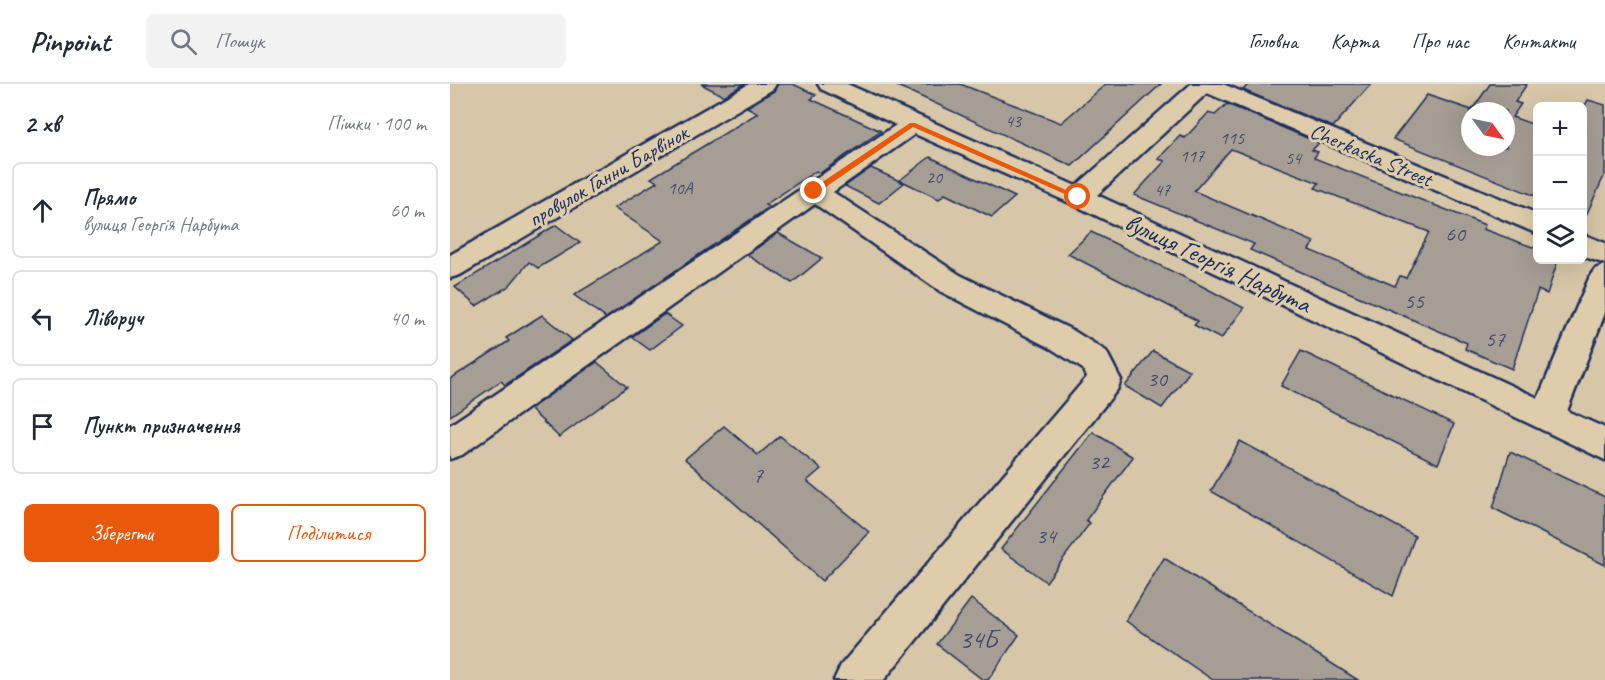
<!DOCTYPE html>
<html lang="uk">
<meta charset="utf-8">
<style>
:root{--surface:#fff;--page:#f2f2f3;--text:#1f2937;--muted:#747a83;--line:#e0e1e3;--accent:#ea580c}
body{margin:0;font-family:Caveat,sans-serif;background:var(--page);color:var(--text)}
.controls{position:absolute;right:18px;top:18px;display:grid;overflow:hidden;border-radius:9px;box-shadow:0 6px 24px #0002}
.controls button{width:54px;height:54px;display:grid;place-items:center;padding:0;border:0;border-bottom:2px solid var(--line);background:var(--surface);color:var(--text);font:30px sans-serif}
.compass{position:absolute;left:1011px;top:18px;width:54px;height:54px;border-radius:50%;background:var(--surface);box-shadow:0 6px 24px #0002;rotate:123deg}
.stop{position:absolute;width:18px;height:18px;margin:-14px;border:4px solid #ea580c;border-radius:50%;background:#fff}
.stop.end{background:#ea580c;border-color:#fff;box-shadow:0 2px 6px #0008}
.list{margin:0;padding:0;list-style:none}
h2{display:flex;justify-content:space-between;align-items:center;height:78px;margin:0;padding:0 24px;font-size:26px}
h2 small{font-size:20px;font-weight:400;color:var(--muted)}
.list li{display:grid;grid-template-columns:39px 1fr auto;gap:18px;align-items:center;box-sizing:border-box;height:96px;margin:0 12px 12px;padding:0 12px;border:2px solid var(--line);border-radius:9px}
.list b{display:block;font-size:22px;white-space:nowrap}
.list p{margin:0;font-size:20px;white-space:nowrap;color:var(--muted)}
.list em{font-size:20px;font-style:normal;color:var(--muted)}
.actions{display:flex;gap:12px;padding:18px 24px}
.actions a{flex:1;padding:14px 0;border:2px solid var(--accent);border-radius:9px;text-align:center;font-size:21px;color:var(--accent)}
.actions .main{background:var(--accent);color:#fff}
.icon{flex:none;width:33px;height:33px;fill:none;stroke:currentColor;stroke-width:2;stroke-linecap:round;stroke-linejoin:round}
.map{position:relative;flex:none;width:1155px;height:596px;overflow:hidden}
header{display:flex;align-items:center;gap:36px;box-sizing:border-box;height:84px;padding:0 30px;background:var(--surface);border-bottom:2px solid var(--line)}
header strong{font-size:28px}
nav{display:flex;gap:33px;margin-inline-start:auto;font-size:21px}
.search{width:420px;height:54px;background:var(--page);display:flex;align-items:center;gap:15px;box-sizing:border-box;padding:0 21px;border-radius:9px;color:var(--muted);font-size:22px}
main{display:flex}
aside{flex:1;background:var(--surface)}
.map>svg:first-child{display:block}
.building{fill:#a69e94;stroke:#1b2f5e;stroke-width:1.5;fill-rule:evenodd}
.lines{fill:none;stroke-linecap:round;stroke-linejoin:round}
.minor-casing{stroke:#1b2f5e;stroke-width:5}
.minor{fill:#dfccaa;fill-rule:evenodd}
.route{fill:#ea580c}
.labels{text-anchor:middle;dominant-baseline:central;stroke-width:6;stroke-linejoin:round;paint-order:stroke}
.far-number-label{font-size:18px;fill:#3e4b6c}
.far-street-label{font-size:22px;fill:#1b2f5e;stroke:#dfccaa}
.number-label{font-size:22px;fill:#3e4b6c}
.street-label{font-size:26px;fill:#1b2f5e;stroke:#dfccaa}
.near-number-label{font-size:27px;fill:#3e4b6c}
</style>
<header>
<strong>Pinpoint</strong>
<div class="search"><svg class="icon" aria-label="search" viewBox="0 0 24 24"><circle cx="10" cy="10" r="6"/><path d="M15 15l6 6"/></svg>Пошук</div>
<nav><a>Головна</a><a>Карта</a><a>Про нас</a><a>Контакти</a></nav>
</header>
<main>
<aside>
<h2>2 хв<small>Пішки · 100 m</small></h2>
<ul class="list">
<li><svg class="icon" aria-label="ahead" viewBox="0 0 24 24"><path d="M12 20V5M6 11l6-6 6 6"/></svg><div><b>Прямо</b><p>вулиця Георгія Нарбута</p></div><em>60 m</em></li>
<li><svg class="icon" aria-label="left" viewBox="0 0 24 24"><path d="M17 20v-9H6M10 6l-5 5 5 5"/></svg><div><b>Ліворуч</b></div><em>40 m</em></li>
<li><svg class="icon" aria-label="arrive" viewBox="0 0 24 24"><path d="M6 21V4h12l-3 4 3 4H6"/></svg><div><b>Пункт призначення</b></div></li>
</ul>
<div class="actions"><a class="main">Зберегти</a><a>Поділитися</a></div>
</aside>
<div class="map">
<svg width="1155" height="596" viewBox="0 0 1155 596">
<rect width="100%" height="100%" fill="#d7c6a7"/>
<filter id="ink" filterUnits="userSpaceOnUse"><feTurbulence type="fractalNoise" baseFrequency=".0167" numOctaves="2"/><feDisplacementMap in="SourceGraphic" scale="12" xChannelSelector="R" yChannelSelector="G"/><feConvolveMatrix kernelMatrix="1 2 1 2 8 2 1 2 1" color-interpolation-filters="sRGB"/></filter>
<g filter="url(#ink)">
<!-- building -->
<g class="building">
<path d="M251,0H294L274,12Z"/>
<path d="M328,0H343L366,11L361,15L431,47L370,89L366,87L315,121L319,123L156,234L124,211L213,157L164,124L207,98L201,94L308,29L297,23L324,7Z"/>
<path d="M443,0H510L611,39L656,0H711L622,82Z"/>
<path d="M799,0H921L883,43L793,6Z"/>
<path d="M1040,0H1077L1065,18L1071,20L1062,33L1088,42V113L943,55L977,11L1022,26ZM1020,27H1056V63H1020Z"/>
<path d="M1138,16L1155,21V90L1132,140V27Z"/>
<path d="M777,20L869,59L862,66L868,68L864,74L1035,141L1033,145L1088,165V176H1108L1097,210L1088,206L1062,285L1015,265L1017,259L800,166L804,160L684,111L715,77L708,75L730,52L735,54L758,29L765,31ZM781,65L869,99L865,104L979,148L956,194L950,192L945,202L859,166L864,158L744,107Z"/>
<path d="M480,73L518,91L565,113L542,133L495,110L489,115L450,96Z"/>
<path d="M421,84L454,99L429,119L395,102Z"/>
<path d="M106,141L130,159L88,184L79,178L59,202L26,222L5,203Z"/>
<path d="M641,148L746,199L794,224L771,255L744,241L748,237L618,170Z"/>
<path d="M328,149L372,174L342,199L297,171Z"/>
<path d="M215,230L232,242L200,266L182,253Z"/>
<path d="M92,231L122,256L55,301L51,297L0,332V295L59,257L56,254Z"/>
<path d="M703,267L740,287L712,324L675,302Z"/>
<path d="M851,267L1004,340L988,380L831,302Z"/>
<path d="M147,278L177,303L109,353L80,325Z"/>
<path d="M274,342L308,371L330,352L371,385L357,397L419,448L372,497L235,375Z"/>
<path d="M643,348L683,373L636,436L640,439L596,498L551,465Z"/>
<path d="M790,357L965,452L943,512L761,407Z"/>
<path d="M1060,368L1155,413V481L1043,424Z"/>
<path d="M714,474L908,596H763L676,537Z"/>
<path d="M521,515L569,551L538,596H533L487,560Z"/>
</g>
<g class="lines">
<!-- minor casing -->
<g class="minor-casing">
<g id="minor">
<path d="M299,0H326L323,5L10,191L0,194V171Z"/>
<path d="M368,0H397L626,102L741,0H773L1088,130V150L757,9L647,111L1088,314L1140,192L1145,185L1155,181V229L1117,327L1155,344V376L620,119L465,50L383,108L510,191L624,247L656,267L671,296L667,306L434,596H384L391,581L637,293L633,285L602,265L490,207L365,120L12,371L0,375V341L446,41L371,5Z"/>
<path d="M1132,150L1155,159V180L1132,172Z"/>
</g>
</g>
<!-- minor -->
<use href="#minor" class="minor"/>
</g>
</g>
<!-- route -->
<path class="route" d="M460,39H465L632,113L626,115L463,43L367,109H362V105Z"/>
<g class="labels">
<!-- far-number labels -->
<g class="far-number-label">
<text x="563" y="37">43</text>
<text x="782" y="54">115</text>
<text x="742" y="72">117</text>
<text x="843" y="74">54</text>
<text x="484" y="93">20</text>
<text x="230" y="104">10А</text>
<text x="712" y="106">47</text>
</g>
<!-- far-street labels -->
<g class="far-street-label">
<text transform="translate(921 71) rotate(23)">Cherkaska Street</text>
<text transform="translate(158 92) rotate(-30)">провулок Ганни Барвінок</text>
</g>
<!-- number labels -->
<g class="number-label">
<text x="1005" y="150">60</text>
<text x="964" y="217">55</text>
<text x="1045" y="255">57</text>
<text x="707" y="295">30</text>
<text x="649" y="378">32</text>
<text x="308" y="391">7</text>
<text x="596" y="452">34</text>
</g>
<!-- street labels -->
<g class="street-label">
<text transform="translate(768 179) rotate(25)">вулиця Георгія Нарбута</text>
</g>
<!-- near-number labels -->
<g class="near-number-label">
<text x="528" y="555">34Б</text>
</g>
</g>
</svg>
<div class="controls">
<button>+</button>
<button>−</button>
<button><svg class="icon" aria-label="layers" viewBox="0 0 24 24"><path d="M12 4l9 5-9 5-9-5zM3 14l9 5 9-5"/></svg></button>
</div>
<svg class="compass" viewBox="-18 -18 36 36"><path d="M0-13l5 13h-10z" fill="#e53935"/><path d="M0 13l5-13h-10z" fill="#747a83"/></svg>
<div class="stop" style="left:628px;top:113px"></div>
<div class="stop end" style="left:364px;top:107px"></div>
</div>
</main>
